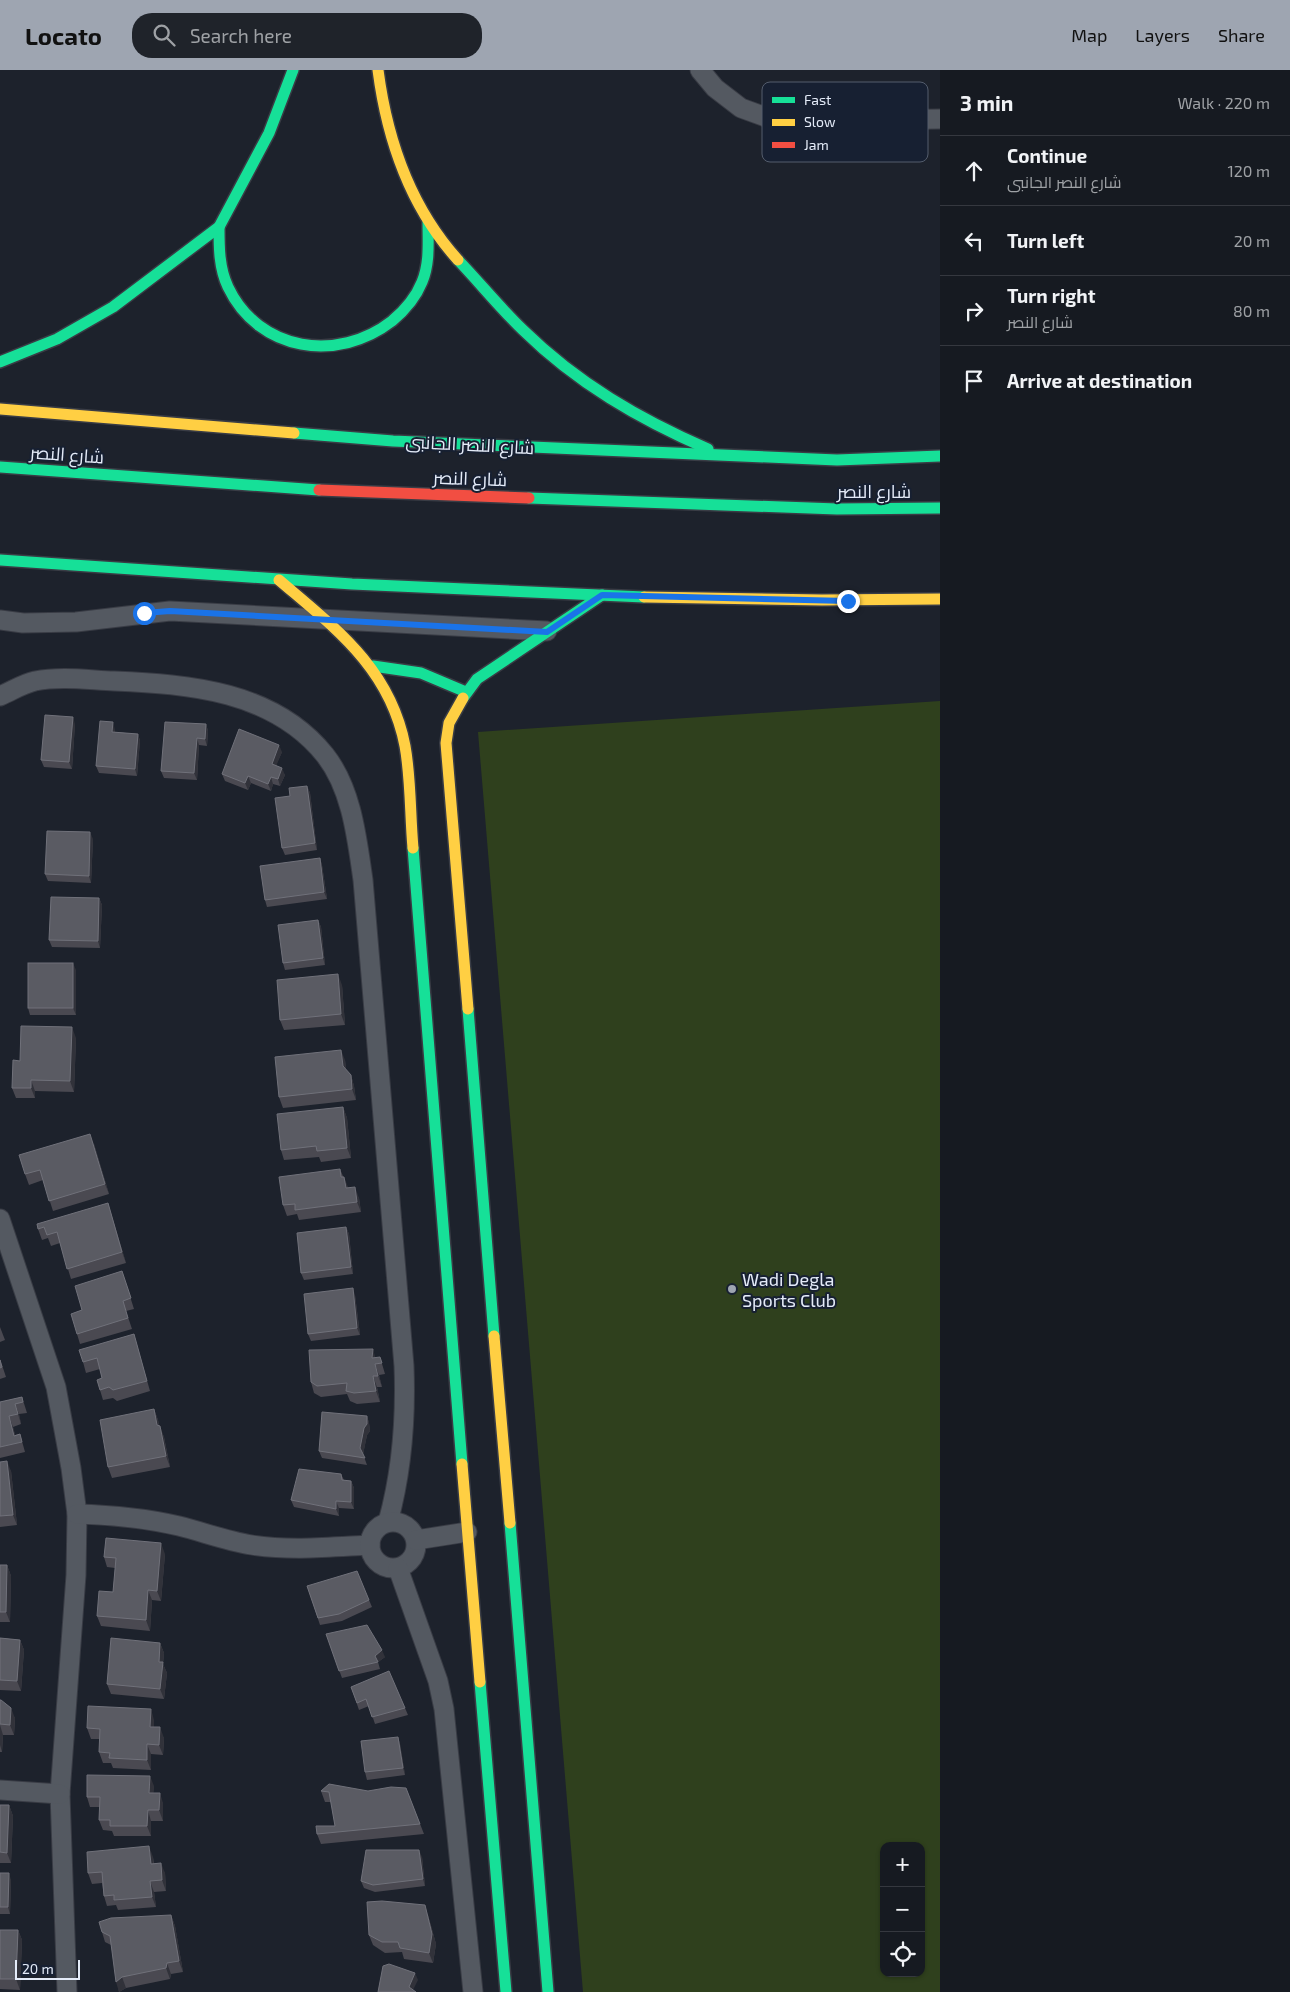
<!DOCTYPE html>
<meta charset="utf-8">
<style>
:root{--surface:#161a21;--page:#1f232a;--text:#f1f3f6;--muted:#9ea1a5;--line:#35383f;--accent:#9ea5b1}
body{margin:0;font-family:"Exo 2",Cairo,sans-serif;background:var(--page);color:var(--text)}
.controls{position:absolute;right:15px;bottom:15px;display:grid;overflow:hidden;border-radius:10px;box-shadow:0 1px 4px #0004}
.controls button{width:45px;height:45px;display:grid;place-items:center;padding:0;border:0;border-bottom:1px solid var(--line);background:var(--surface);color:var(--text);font:25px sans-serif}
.scale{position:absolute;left:15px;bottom:12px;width:65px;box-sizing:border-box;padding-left:5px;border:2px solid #e4ebf8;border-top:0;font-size:14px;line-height:18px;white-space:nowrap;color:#e4ebf8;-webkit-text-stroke:4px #172032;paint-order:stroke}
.stop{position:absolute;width:15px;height:15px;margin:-11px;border:4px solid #1a73e8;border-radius:50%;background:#fff}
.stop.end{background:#1a73e8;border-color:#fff;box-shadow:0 1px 5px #0008}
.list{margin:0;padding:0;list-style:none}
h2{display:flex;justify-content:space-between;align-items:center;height:65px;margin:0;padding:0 20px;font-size:21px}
h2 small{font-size:16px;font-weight:400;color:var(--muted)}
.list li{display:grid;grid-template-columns:32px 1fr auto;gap:15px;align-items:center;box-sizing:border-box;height:70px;padding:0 20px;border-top:1px solid var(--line)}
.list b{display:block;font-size:19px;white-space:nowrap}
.list p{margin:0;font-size:16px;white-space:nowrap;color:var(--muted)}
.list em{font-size:16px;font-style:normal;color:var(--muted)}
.icon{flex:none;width:28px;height:28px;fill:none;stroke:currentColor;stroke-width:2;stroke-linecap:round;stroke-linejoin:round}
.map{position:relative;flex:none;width:940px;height:1922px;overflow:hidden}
header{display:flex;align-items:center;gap:30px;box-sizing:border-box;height:70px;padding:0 25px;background:var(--accent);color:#111}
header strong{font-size:24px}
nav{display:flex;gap:28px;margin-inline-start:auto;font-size:18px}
.search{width:350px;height:45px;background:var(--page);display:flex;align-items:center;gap:12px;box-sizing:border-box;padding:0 18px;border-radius:20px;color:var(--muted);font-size:19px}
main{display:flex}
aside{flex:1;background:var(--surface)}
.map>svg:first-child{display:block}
.pitch{fill:#2f401d;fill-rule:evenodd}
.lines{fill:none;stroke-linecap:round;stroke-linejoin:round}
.street-casing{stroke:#393c45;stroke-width:21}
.fast-casing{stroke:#393c45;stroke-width:14}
.slow-casing{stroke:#393c45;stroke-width:14}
.jam-casing{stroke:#393c45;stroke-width:14}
.street{stroke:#545961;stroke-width:19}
.fast{stroke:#16e098;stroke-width:11}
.slow{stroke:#ffcf43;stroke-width:11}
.jam{stroke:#f24e42;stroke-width:11}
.wall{fill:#4a4951}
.shaded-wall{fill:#31323a}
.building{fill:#5a5b63;stroke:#70717a}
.route{stroke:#1a73e8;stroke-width:6}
.poi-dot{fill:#9ea5b1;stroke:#172032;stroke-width:2}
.labels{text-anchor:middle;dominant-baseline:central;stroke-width:4;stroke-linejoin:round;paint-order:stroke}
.street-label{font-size:18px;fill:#e4ebf8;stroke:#172032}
.poi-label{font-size:18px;fill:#e4ebf8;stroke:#172032;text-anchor:start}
.key{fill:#172032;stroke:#545d6d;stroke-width:1}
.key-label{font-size:14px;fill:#e4ebf8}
</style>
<header>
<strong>Locato</strong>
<div class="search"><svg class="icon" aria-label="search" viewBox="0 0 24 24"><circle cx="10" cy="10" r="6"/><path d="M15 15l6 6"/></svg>Search here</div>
<nav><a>Map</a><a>Layers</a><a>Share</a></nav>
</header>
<main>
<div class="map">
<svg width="940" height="1922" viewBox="0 0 940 1922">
<rect width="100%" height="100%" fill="#1d222c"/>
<!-- pitch -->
<path class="pitch" d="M940,631V1922H583L478,662ZM884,1776H921V1903H884Z"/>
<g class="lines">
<!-- street casing -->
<g class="street-casing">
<g id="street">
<path d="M700,0L715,18L741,38L771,49L803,51L940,49"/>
<path d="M0,550L23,553L76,552L170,541L547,561"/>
<path d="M0,626C12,621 22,614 35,611C61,606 88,610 114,611C189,614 274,621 325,685C352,719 357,769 363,810L404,1296C406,1349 402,1401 388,1452"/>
<path d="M0,1149L56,1317L71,1398L77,1444L76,1505L60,1724L67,1922"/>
<path d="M77,1444C111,1445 145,1448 179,1456C203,1462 227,1471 252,1475C291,1481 331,1477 370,1475"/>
<circle cx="393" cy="1475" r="23"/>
<path d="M416,1470L467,1462"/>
<path d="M398,1498L438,1611L444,1639L473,1922"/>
<path d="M0,1720L60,1724"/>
</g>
</g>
<!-- fast casing -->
<g class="fast-casing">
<g id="fast">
<path d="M219,157C219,177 219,198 228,217C259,282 338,293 392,251C404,241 416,227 422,212C430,193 428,172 428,152"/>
<path d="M458,190C480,213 500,238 523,260C577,313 639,349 708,379"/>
<path d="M0,292L57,269L113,237L219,157L269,63L293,0"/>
<path d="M294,363L393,371L837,390L940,386"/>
<path d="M0,397L319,420"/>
<path d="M529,428L837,439L940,438"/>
<path d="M0,490L352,514L644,527"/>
<path d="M373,596L421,603L466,622"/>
<path d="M463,628L477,609L602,525"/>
<path d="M413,778L462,1394"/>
<path d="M468,939L494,1266"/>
<path d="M510,1453L548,1922"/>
<path d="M480,1612L506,1922"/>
</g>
</g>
<!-- slow casing -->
<g class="slow-casing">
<g id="slow">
<path d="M378,0C387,69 411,138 458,190"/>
<path d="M0,339L294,363"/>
<path d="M279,510C335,558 390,598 405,676C411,709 410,745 413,778"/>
<path d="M644,527L822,530L940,529"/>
<path d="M463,628L449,653L446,673L468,939"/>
<path d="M494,1266L510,1453"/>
<path d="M462,1394L480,1612"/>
</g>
</g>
<!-- jam casing -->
<g class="jam-casing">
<path id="jam" d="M319,420L529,428"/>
</g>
<!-- street -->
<use href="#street" class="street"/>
<!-- fast -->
<use href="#fast" class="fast"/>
<!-- slow -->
<use href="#slow" class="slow"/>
<!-- jam -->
<use href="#jam" class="jam"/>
</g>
<!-- wall -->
<g class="wall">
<path d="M75,654L72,699L44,697L41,690Z"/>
<path d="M206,654L208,661L207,676L199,675L197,710L164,708L161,701Z"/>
<path d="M115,660V662L138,664L140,671L137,706L99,703L96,696Z"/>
<path d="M282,682L276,695L285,705L280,716L273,714L271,721L251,713L248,720L225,711L222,704Z"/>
<path d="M307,716L310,723L317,780L285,785L282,778L290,726Z"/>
<path d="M93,769L91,813L48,811L45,804Z"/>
<path d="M320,788L322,795L327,829L267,837L265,830Z"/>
<path d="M99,828L102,835L100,878L52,877L49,870Z"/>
<path d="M318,850L321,857L325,895L285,900L283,893Z"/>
<path d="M76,900V945H30L28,938Z"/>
<path d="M342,915L345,955L284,960L280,950Z"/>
<path d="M76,968L74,1022L35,1021V1028H16L12,1018L20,991Z"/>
<path d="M345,990L346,1000L351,1005L354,1016L356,1030L283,1038L279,1027Z"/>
<path d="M343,1037L347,1048L351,1088L321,1092L319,1087L284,1090L281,1080Z"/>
<path d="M94,1074L109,1124L53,1141L43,1110L29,1115L25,1104Z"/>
<path d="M340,1099L348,1118L359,1128L361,1142L299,1150L297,1144L287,1146L283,1135Z"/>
<path d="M108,1133L126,1193L71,1209L60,1173L51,1176L48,1168L42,1170L38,1159Z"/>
<path d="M346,1157L349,1164L353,1204L304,1210L301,1203Z"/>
<path d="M122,1201L134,1239L126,1241L132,1259L80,1274L77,1264L82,1240Z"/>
<path d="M355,1225L360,1265L311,1271L308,1264Z"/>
<path d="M0,1257L5,1270L0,1272Z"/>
<path d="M134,1264L137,1275L150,1321L117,1331L113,1328L103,1330L100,1320L102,1308L100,1299L86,1303L83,1292Z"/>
<path d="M380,1287L385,1304L379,1305L382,1317H377L380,1332L357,1334L350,1331L347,1324L321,1327L314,1323L311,1312Z"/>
<path d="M0,1289L6,1307L0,1309Z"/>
<path d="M22,1327L27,1343L19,1344L21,1354L13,1357L15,1365L20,1364L25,1382L0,1388V1332Z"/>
<path d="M154,1339L158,1350L159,1356L164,1367L170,1397L112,1408L108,1397Z"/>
<path d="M367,1346L369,1353L370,1361L367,1365L363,1384L367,1395L322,1388L319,1381Z"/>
<path d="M0,1392L11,1401L17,1455L0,1457Z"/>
<path d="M341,1404L344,1410L351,1411L354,1418V1439L339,1438V1446L294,1437L291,1430Z"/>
<path d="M165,1484L161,1531L152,1530L150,1561L101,1556L97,1546L113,1522L115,1498L107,1497L104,1487Z"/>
<path d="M0,1495H7L11,1506L10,1552H0Z"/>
<path d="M307,1516L369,1530L372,1537L342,1551L320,1555Z"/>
<path d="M326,1564L385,1587L378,1592L380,1599L342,1608Z"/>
<path d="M0,1568L20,1570L24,1580L21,1621L0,1620Z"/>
<path d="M160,1573L164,1583L163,1594L167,1603L164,1629L111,1624L107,1614Z"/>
<path d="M351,1617L405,1638L408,1645L375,1654L369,1636L359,1640Z"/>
<path d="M0,1630L15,1648L14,1665H3L2,1682H0Z"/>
<path d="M154,1650V1657L164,1668L163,1685L151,1684V1700L113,1698L111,1693H103L99,1682L100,1669H91L87,1658Z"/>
<path d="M398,1667L400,1674L405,1705L367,1710L365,1702Z"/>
<path d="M154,1716L153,1723L163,1733V1751H151V1766H114L112,1761L103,1760L99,1750L100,1737H90L87,1727Z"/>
<path d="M406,1718L424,1764L321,1774L317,1764L335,1756L331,1732H325L321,1721H368Z"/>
<path d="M0,1735H9L13,1746L11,1793H0Z"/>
<path d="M153,1787L154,1794L165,1803L166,1821L154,1822L156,1837L118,1840L116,1835L107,1836L104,1826L102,1813L92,1814L88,1803Z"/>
<path d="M422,1787L425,1816L375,1822L364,1818L361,1811Z"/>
<path d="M0,1803L11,1810L10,1844H0Z"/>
<path d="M171,1845L175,1856L183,1902L171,1904L170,1909L126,1918L119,1922L111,1875L105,1872L102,1862Z"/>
<path d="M428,1845L436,1874L433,1893L404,1889L402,1882L385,1883L373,1875L369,1865Z"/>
<path d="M0,1860H18L22,1870L20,1920L0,1919Z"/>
</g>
<!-- shaded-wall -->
<g class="shaded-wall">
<path d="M73,647L75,654L72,699L69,692Z"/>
<path d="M113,652L115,660L114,669L112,662Z"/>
<path d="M206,654L208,661L207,676L205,669Z"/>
<path d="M138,664L140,671L137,706L135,699Z"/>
<path d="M197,668L199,675L197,710L194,703Z"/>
<path d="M279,675L282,682L274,701L272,694Z"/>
<path d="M282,698L285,705L280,716L278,709Z"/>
<path d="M248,706L251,713L248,720L245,713Z"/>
<path d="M271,707L273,714L271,721L268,714Z"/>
<path d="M307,716L310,723L317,780L315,773Z"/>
<path d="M90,762L93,769L91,813L89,806Z"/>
<path d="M320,788L322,795L327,829L324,822Z"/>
<path d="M99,828L102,835L100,878L98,871Z"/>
<path d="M318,850L321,857L325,895L323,888Z"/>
<path d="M73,893L76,900V945L73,938Z"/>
<path d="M338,904L342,915L345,955L341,944Z"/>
<path d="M72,957L76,968L74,1022L70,1011Z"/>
<path d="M341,980L345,990L347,1007L343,996Z"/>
<path d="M351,1005L354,1016L356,1030L352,1019Z"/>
<path d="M31,1010L35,1021V1028L31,1018Z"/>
<path d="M343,1037L347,1048L351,1088L347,1078Z"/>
<path d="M90,1064L94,1074L109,1124L105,1114Z"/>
<path d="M344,1107L348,1117L349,1129L346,1118Z"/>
<path d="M355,1117L359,1128L361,1142L357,1132Z"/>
<path d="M108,1133L126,1193L122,1182Z"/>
<path d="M346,1157L349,1164L353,1204L351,1197Z"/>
<path d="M353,1218L355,1225L360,1265L357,1258Z"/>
<path d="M373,1279L376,1290L375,1294L379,1305L382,1317L372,1288Z"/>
<path d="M373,1306L377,1317L380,1332L376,1321Z"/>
<path d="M15,1334L19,1344L21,1354Z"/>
<path d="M154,1339L158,1350L161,1366L157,1355Z"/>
<path d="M9,1346L13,1357L17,1373L14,1366Z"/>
<path d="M367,1346L369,1353L370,1361L367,1365L363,1385L360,1378Z"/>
<path d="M160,1356L164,1367L170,1397L166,1386Z"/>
<path d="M7,1391L11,1401L17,1455L13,1445Z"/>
<path d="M351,1411L354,1418V1439L351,1432Z"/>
<path d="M336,1431L339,1438V1446L336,1439Z"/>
<path d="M161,1473L165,1484L161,1531L157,1521Z"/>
<path d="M7,1495L11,1506L10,1552L6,1542Z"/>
<path d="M148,1520L152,1530L150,1561L146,1550Z"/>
<path d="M20,1570L24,1580L21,1621L17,1611Z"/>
<path d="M160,1573L164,1583L163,1594L167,1603L164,1629L160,1619L159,1592Z"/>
<path d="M382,1580L385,1587L377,1593L375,1586Z"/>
<path d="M11,1638L15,1648L14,1665L10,1655Z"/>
<path d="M151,1639L154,1650V1667L150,1657Z"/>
<path d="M0,1655L3,1665L2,1682L0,1675Z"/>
<path d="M160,1657L164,1668L163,1685L159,1675Z"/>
<path d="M398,1667L400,1674L405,1705L403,1698Z"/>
<path d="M147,1674L151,1684V1700L147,1690Z"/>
<path d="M150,1706L154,1716L153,1733L149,1723Z"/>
<path d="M160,1723L163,1733V1751L159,1740Z"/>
<path d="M9,1735L13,1746L11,1793L7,1783Z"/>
<path d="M148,1740L151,1751V1766L147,1756Z"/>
<path d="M149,1776L153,1787L154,1804L151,1794Z"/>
<path d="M419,1780L422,1787L425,1816L423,1809Z"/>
<path d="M161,1793L165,1803L166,1821L162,1810Z"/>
<path d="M9,1803L11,1810L10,1844L8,1837Z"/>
<path d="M150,1811L154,1822L156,1837L152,1827Z"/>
<path d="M425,1835L428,1845L436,1874L433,1893L429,1883Z"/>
<path d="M171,1845L175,1856L183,1902L179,1891Z"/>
<path d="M18,1860L22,1870L20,1920L16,1909Z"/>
<path d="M167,1893L171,1904L170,1909L166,1898Z"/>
<path d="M415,1903L418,1910L412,1922L409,1917Z"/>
<path d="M122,1907L126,1918L119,1922L116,1912Z"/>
</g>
<!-- building -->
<g class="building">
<path d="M45,645L73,647L69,692L41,690Z"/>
<path d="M100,651L113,652L112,662L138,664L135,699L96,696Z"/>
<path d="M165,652L206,654L205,669L197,668L194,703L161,701Z"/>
<path d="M239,659L279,675L272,694L282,698L278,709L271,707L268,714L248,706L245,713L222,704Z"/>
<path d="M307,716L315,773L282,778L275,728L290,726L289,718Z"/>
<path d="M47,761L90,762L89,806L45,804Z"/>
<path d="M320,788L324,822L265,830L260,796Z"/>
<path d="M51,827L99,828L98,871L49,870Z"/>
<path d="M318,850L323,888L283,893L278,855Z"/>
<rect x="28" y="893" width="45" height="45"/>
<path d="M338,904L341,944L280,950L277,910Z"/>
<path d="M21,956L72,957L70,1011L31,1010V1018H12L13,990L20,991Z"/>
<path d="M341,980L343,996L351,1005L352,1019L279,1027L275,987Z"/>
<path d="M343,1037L347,1078L317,1081L316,1076L281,1080L277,1044Z"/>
<path d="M90,1064L105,1114L49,1131L40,1100L25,1104L19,1085Z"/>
<path d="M340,1099L341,1107H344L346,1118L355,1117L357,1132L295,1140V1134L283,1135L279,1107Z"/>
<path d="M108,1133L122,1182L67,1199L57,1162L47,1165L44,1157L38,1159L37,1154Z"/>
<path d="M346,1157L351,1197L301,1203L297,1163Z"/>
<path d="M122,1201L131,1228L123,1231L128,1248L77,1264L71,1244L82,1240L75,1216Z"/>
<path d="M353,1218L357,1258L308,1264L304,1224Z"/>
<path d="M134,1264L147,1311L113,1320L109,1317L100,1320L97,1310L102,1308L97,1288L83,1292L79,1280Z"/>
<path d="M373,1279L372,1288L380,1287L382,1293L375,1294L378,1306H373L376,1321L354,1323L346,1321L347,1313L317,1316L311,1312L309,1280Z"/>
<path d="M0,1290L2,1297L0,1298Z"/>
<path d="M22,1327L23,1332L15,1334L18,1344L9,1346L14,1366L20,1364L22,1372L0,1377V1332Z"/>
<path d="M154,1339L157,1355L160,1356L166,1386L108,1397L100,1350Z"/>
<path d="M322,1342L367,1346V1354L364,1358L360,1378L365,1388L319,1381Z"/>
<path d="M7,1391L13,1445L0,1446V1392Z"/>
<path d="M299,1399L341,1404L342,1410L351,1411V1432L336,1431V1439L291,1430Z"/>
<path d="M106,1468L161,1473L157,1521L148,1520L146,1550L97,1546L99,1521L113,1522L116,1488L104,1487Z"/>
<path d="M0,1495H7L6,1542H0Z"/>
<path d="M357,1501L369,1530L339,1544L318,1548L307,1516Z"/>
<path d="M367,1555L382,1580L375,1586L378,1592L339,1601L326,1564Z"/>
<path d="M0,1568L20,1570L17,1611L0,1610Z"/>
<path d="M111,1568L160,1573L159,1592H163L160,1619L107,1614Z"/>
<path d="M389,1601L405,1638L372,1647L366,1629L357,1633L351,1617Z"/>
<path d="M0,1630H1L11,1638L10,1655L0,1654Z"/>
<path d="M88,1636L151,1639L150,1657H160L159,1675L147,1674V1690L109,1688L110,1683L99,1682L100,1659L87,1658Z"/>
<path d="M398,1667L403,1698L365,1702L361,1671Z"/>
<path d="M87,1705L150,1706L149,1723H160L159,1740H148L147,1756H110V1750H99L100,1727H87Z"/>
<path d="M329,1714L368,1721L391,1717L406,1718L420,1754L317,1764L316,1756H335L329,1722L321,1721Z"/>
<path d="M0,1735H9L7,1783L0,1782Z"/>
<path d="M149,1776L151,1794L161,1793L162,1810L150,1811L152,1827L114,1830V1825L104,1826L102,1802L88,1803L87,1782Z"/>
<path d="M366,1780H419L423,1809L373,1815L361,1811Z"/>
<path d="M0,1803H9L8,1837H0Z"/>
<path d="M382,1831L425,1835L432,1864L429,1883L400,1878L398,1872H382L369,1865L367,1832Z"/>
<path d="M171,1845L179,1891L167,1893L166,1898L122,1907L116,1912L110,1866L102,1862L99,1852L111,1848Z"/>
<path d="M0,1860H18L16,1909H0Z"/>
<path d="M389,1894L415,1903L409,1917L416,1922H378L383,1896Z"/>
</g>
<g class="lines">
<!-- route -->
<path class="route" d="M144,543L170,541L547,562L602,525L848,531"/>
</g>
<!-- markers -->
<circle class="poi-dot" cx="732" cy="1219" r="5"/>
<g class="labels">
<!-- street labels -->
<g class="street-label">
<text transform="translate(470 374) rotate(3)">شارع النصر الجانبى</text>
<text transform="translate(67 384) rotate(4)">شارع النصر</text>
<text transform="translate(470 408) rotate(2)">شارع النصر</text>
<text x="874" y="421">شارع النصر</text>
</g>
<!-- poi labels -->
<g class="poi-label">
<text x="742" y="1209">Wadi Degla<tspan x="742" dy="21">Sports Club</tspan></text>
</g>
</g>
<!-- legend -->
<rect x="762" y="12" width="166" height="80" rx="8" class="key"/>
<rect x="772" y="27" width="23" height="6" fill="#16e098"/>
<rect x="772" y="49" width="23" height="7" fill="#ffcf43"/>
<rect x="772" y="72" width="23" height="6" fill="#f24e42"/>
<g class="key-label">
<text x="804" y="35">Fast</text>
<text x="804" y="57">Slow</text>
<text x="804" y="80">Jam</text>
</g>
</svg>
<div class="controls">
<button>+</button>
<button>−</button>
<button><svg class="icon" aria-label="locate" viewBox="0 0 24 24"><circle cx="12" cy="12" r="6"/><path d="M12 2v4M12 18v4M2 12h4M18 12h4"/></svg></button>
</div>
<div class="scale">20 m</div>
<div class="stop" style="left:144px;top:543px"></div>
<div class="stop end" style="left:848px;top:531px"></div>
</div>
<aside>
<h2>3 min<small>Walk · 220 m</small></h2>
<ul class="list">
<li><svg class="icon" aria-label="ahead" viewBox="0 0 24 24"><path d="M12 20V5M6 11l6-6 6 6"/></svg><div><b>Continue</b><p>شارع النصر الجانبى</p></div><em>120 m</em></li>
<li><svg class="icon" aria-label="left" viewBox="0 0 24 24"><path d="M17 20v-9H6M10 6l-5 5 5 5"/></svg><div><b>Turn left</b></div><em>20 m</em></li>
<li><svg class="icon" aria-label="right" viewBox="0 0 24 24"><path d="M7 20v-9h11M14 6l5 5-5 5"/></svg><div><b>Turn right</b><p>شارع النصر</p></div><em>80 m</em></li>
<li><svg class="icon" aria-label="arrive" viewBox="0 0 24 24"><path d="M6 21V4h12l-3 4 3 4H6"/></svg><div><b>Arrive at destination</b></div></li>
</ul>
</aside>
</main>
